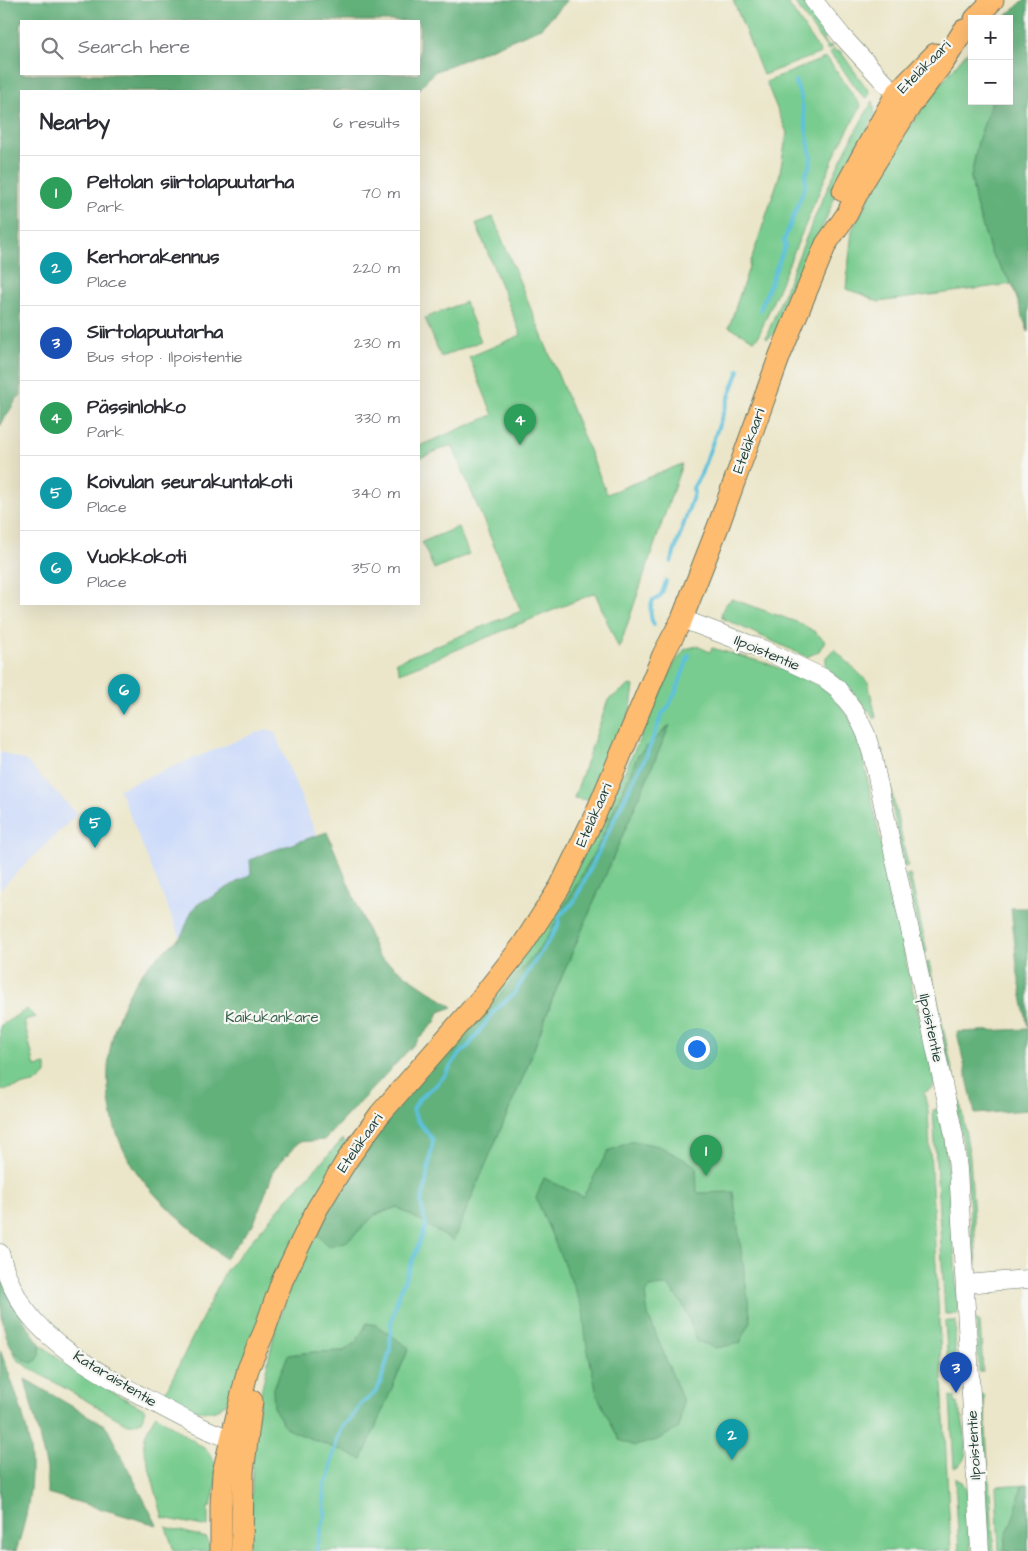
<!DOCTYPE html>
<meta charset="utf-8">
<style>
:root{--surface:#fff;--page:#f2f2f3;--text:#2b2b33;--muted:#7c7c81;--line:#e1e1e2;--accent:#ea580c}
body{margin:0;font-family:"Architects Daughter",sans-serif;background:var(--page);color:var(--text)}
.controls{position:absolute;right:15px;top:15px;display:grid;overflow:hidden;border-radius:0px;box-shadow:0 5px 20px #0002}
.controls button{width:45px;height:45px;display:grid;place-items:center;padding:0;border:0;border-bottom:1px solid var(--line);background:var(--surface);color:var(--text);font:25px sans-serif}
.you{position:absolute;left:696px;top:1048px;width:18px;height:18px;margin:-12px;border:4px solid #fff;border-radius:50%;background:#1a73e8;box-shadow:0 0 0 8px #1a73e833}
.badge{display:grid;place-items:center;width:32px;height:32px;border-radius:50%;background:var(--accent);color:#fff;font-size:16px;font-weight:700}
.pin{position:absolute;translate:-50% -41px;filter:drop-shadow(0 1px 2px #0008)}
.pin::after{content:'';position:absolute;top:26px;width:18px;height:15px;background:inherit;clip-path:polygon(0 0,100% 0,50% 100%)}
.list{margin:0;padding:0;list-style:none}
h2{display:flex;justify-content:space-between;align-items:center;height:65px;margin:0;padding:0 20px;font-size:21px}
h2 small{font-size:16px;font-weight:400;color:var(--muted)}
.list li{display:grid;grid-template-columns:32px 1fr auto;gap:15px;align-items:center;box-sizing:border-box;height:75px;padding:0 20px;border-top:1px solid var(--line)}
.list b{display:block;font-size:19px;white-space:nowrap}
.list p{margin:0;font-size:16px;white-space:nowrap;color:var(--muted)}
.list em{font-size:16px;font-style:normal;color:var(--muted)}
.icon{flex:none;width:28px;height:28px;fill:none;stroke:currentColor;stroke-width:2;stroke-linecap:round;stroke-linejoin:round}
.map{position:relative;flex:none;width:1028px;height:1551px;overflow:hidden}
.search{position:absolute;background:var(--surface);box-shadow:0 5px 20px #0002;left:20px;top:20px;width:400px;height:55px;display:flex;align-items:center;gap:12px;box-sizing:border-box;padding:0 18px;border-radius:0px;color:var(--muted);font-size:19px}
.panel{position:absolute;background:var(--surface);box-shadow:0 5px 20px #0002;left:20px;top:90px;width:400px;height:515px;border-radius:0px}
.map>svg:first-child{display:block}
.built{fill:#cddbfa}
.green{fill:#79cc8f;stroke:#4c8462;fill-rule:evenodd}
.forest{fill:#62b07a;stroke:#407657;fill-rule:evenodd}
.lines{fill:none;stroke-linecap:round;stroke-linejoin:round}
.stream{stroke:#5dc1db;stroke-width:4}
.minor-casing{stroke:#667868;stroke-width:19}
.major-casing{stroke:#667868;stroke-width:23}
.minor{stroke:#fff;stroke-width:18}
.major{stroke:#febc70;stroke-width:21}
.labels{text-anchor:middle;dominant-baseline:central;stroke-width:4.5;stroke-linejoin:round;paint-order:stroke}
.street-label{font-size:15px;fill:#1f3d34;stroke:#f6f6f2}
.park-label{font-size:15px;fill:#36614b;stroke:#f6f6f2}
</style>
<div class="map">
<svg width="1028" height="1551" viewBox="0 0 1028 1551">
<rect width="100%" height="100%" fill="#f6f6f2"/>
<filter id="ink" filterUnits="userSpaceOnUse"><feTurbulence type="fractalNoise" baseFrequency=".02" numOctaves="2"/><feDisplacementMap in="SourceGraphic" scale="10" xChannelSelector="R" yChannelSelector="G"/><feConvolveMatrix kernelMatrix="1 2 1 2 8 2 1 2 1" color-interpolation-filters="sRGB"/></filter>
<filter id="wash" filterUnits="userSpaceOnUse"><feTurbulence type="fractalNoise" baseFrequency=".0096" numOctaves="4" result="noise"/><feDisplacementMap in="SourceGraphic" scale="20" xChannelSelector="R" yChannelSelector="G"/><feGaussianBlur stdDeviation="1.12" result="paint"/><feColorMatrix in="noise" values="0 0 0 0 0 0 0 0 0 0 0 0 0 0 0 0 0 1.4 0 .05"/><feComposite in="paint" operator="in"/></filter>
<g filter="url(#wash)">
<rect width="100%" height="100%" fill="#ebe6c9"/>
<!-- built -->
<g class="built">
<path d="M265,729L275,733L331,871L180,937L119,789L258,732L261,733Z"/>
<path d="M0,752L26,761L77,814L0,889Z"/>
</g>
<!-- green -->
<g class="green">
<path d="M733,0H786L821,53L763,75Z"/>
<path d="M793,0H802L824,30L822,32L826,38L823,40L829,47L831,45L832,47L828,50Z"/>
<path d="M972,46V101H992L978,141L971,177L976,205L991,253L1012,284L878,302L864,295L846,289L852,230L878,181L903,138L932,94Z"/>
<path d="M834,49L837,52L840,51L870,93L868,97L864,98L830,53Z"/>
<path d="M825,58H827L861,106L837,150L758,337L754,340L729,327L779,177L787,133L766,82Z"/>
<path d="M873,101L875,115L852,158L834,199L781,329L767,339L766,337C799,257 828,175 873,101Z"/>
<path d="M493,217L607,494L682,464L619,649L595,593L400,673L396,662L521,611L452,445L419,458V446L493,415L469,357L521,335L476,224Z"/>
<path d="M465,302L481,341L441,357L425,318Z"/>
<path d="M458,527L469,554L434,569L422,542Z"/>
<path d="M732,599L802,624L815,632L825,641L819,651L807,657L722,618C720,611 726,602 732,599Z"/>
<path d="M697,646L710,652L712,648L769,664L810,681L828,691L848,715L859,738L906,962L935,1083L933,1087L924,1093L928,1111L951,1551H249L254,1438L261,1393L275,1330L293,1279L316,1233L348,1241L375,1215L397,1207L453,1240L526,1070L554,995L669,726L638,755L600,842L546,940L484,1014L466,1031L596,834L674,664L685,649ZM356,1342L288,1429V1355L314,1352L344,1351Z"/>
<path d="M834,649L868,682L876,717L875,719L852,692L826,667V657Z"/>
<path d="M630,685L634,686L631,708L595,795L587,800L574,798L608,700Z"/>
<path d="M882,749L908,865L906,867L904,866L881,752Z"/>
<path d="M910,874L927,952L923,953L906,875Z"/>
<path d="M929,962L957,1092L955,1095L926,963Z"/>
<path d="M27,1009L35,1017L24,1020L35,1067L46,1065V1074L37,1082L0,1091V1026Z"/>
<path d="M957,1101H960L970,1158L977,1265L973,1254L966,1159L955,1102Z"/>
<path d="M938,1109L942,1118L951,1196L958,1314H945L933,1110Z"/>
<path d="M343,1139L347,1146L232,1397C210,1424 189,1407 164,1395L226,1270L289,1197Z"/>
<path d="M976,1319L980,1322L983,1372H979Z"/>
<path d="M945,1321H956L954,1379L949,1380Z"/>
<path d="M40,1344L62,1361L102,1386L146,1410L141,1421L134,1424H127L28,1367L18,1360L12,1351L29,1362L40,1354Z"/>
<path d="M980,1395H984L988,1466H984Z"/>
<path d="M950,1397H955V1403H958C961,1420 977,1460 954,1468Z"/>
<path d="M156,1415L208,1451L214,1461L218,1474L211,1507H208V1527L163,1518L144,1449C143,1435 149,1426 156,1415Z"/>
<path d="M955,1478L962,1482L967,1490L971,1551H959Z"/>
<path d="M989,1478L994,1551H989L985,1480Z"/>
<path d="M1028,1484V1551H999L996,1486Z"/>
<path d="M166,1527L207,1538L209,1545L212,1546L213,1551H174Z"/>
</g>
<!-- forest -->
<g class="forest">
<path d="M0,0H567L541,28L434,72L417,91H21V396L18,397L0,426ZM21,21H419V74H21Z"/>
<path d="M1024,0H1028V332L1012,284L991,253L976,205L971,177L978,141L992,101H1009V19L1004,18Z"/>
<path d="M670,725L554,995L526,1070L453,1241L397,1207L375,1215L348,1241L329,1246L316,1233L338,1195L375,1138L425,1072L484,1014L546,940L600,842L638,755Z"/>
<path d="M327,832L378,956L453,1007L439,1012L435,1022L324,1140L299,1142L275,1168L254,1223L225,1259C197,1233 160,1205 138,1174C94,1114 99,1024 147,967C156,956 168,949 178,939C187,931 187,914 196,906C200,902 207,899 212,897C225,889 238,881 251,874L250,860L266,853Z"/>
<path d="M1011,908H1028V1028L1018,974Z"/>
<path d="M1028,1029V1110L975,1114L957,1032Z"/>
<path d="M633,1141L659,1146L696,1166L697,1193L733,1192L751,1321L740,1343L716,1348L697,1341L685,1308L669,1286L650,1287L645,1293L648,1315L683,1401L679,1428L657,1440L635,1446L619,1440L597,1395L586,1341L583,1309L536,1198L544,1178L583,1197L608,1151Z"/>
<path d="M0,1276L26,1324L40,1344V1354L37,1360L32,1363C0,1355 0,1304 0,1276Z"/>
<path d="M367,1323L376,1325L409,1348L362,1459L287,1429L274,1409L273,1390L288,1355L314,1352L344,1351L356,1342Z"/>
<path d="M0,1350C12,1382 30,1427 31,1461C32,1492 26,1522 16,1551H0Z"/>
<path d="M25,1379L106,1426L157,1525L47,1493V1469Z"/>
<path d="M1028,1484V1551H1004L1006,1536L1016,1510L1022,1485Z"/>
</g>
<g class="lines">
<!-- stream -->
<g class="stream">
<path d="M760,310L785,246L784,240L806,184L805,175L810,166L811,158L801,97L795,81"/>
<path d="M671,562L694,493L693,488L701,474L739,370"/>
<path d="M654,625C650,618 649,608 653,600C662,599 663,589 666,581"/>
<path d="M316,1551L325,1514L324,1486L330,1476L331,1464L338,1436L341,1428L353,1416L360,1405L375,1393L380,1384L390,1351L391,1322L398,1297L426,1226L421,1203L425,1188L433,1140C426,1129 416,1123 413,1110L419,1099L438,1083L446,1074L456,1058L470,1044L495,1010L513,995L558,926L560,915L574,902L638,771L646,757L662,714L668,708L677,689L689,655"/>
</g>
</g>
</g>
<g filter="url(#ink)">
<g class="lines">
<!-- minor casing -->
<g class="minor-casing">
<g id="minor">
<path d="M813,0L842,36L884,82L906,101"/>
<path d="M682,619L762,649L824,678L837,688L856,713L866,734L873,758L954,1135L958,1169L980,1551"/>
<path d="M0,1253C5,1272 13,1292 25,1309C51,1346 97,1371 136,1393C171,1412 204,1431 243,1443"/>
<path d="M965,1284L1028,1279"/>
</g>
</g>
<!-- major casing -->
<g class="major-casing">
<g id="major">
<path d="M975,19L993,0"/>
<path d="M843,191L896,94L935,54"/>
<path d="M221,1551V1506L223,1473L248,1369L264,1332L282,1281L317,1209L347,1160L380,1114L478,1002L522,946L560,887L596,813L663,655L682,619L719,524L780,355L826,244L847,214L862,184L911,105L945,60L964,30"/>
<path d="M242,1551L243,1472L252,1401"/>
</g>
</g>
<!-- minor -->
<use href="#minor" class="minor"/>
<!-- major -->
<use href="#major" class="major"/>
</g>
</g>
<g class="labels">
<!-- street labels -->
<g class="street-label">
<text transform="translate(924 67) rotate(-45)">Eteläkaari</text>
<text transform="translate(749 441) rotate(-70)">Eteläkaari</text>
<text transform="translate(767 653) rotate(23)">Ilpoistentie</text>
<text transform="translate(594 815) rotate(-66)">Eteläkaari</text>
<text transform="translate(931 1028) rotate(78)">Ilpoistentie</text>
<text transform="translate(360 1143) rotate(-55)">Eteläkaari</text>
<text transform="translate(115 1379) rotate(31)">Kataraistentie</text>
<text transform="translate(974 1445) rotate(-93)">Ilpoistentie</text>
</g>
<!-- park labels -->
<g class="park-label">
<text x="272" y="1017">Kaikukankare</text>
</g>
</g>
</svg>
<div class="controls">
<button>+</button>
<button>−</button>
</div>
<div class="you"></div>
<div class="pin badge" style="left:706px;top:1176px;background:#2e9e5b">1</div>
<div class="pin badge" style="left:732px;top:1460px;background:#0f9aa8">2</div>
<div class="pin badge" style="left:956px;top:1393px;background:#1a4fb4">3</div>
<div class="pin badge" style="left:520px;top:445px;background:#2e9e5b">4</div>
<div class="pin badge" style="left:95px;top:848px;background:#0f9aa8">5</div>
<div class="pin badge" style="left:124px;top:715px;background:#0f9aa8">6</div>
<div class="search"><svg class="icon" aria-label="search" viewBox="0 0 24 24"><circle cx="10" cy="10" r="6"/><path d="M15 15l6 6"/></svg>Search here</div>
<section class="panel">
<h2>Nearby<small>6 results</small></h2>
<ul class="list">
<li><span class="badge" style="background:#2e9e5b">1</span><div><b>Peltolan siirtolapuutarha</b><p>Park</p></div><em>70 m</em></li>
<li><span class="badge" style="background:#0f9aa8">2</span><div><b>Kerhorakennus</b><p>Place</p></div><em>220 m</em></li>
<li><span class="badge" style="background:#1a4fb4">3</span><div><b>Siirtolapuutarha</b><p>Bus stop · Ilpoistentie</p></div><em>230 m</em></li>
<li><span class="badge" style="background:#2e9e5b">4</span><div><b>Pässinlohko</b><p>Park</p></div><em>330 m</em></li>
<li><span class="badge" style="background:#0f9aa8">5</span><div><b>Koivulan seurakuntakoti</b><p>Place</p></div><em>340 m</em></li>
<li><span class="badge" style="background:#0f9aa8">6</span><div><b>Vuokkokoti</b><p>Place</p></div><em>350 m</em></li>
</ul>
</section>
</div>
